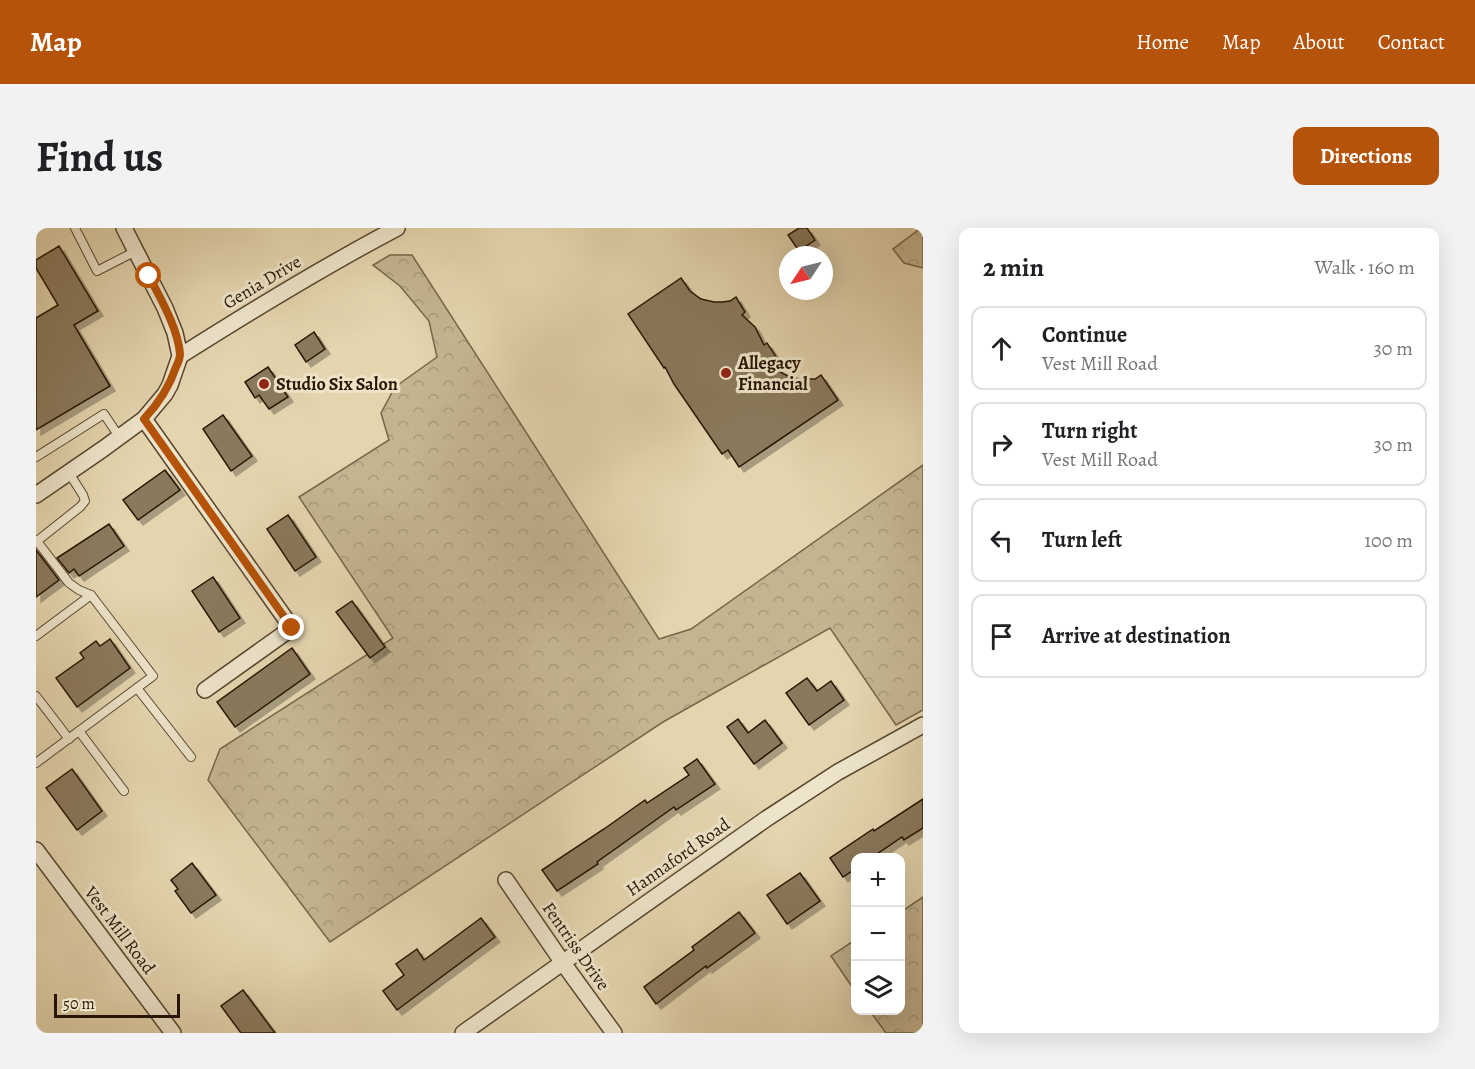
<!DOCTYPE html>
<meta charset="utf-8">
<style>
:root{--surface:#fff;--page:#f2f2f2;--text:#202124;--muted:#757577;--line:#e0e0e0;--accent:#b45309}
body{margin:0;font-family:Alegreya,serif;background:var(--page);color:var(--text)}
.controls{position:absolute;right:18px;bottom:18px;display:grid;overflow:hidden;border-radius:12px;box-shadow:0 6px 24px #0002}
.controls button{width:54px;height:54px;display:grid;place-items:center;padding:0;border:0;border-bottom:2px solid var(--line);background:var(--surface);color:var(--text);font:30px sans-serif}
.compass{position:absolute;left:743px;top:18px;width:54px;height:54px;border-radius:50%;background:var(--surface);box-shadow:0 6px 24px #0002;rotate:235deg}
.scale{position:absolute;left:18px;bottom:15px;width:126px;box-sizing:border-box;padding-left:6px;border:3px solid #281603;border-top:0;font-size:16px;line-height:21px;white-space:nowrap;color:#281603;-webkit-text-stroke:4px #ede4ca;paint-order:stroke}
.stop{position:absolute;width:18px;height:18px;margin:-14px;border:4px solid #b45309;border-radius:50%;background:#fff}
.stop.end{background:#b45309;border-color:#fff;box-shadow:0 2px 6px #0008}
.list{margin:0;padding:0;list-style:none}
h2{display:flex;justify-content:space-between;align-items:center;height:78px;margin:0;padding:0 24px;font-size:26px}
h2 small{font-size:20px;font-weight:400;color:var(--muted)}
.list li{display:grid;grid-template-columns:39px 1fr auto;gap:18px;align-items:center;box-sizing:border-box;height:84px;margin:0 12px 12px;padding:0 12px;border:2px solid var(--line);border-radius:12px}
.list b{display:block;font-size:22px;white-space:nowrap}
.list p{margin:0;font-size:20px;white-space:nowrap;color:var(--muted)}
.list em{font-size:20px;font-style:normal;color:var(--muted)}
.icon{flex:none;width:33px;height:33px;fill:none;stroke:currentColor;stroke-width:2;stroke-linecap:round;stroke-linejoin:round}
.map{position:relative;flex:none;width:887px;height:805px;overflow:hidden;border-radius:12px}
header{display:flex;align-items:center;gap:36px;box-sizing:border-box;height:84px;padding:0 30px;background:var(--accent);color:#fff}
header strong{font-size:28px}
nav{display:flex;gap:33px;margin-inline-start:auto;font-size:21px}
.intro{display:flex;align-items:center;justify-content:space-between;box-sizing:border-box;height:144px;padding:0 36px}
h1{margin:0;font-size:42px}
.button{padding:15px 27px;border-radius:12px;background:var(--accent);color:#fff;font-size:21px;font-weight:700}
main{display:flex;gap:36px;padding:0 36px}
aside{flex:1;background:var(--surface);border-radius:12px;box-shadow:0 6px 24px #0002}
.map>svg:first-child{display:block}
.forest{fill:url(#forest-crowns);stroke:#76664a;stroke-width:1.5}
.building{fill:#8a795c;stroke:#281603;stroke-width:1.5;filter:url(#shadow)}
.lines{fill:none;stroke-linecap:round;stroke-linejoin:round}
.lane-casing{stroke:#57462e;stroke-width:10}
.street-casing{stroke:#57462e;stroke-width:18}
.lane{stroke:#ede4ca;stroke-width:8}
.street{stroke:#ede4ca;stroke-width:15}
.route{stroke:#b45309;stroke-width:8}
.poi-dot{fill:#8f2418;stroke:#ede4ca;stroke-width:2}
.labels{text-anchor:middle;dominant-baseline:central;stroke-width:6;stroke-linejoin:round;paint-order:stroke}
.street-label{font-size:18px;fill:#281603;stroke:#ede4ca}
.poi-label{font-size:18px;font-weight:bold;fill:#281603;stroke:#ede4ca;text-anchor:start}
</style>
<header>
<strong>Map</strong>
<nav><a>Home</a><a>Map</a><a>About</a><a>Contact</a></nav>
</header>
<div class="intro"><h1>Find us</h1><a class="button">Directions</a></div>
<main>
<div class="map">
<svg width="887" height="805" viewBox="0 0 887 805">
<defs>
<pattern id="forest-crowns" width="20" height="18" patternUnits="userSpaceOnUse" patternTransform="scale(1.5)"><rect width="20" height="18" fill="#c4b591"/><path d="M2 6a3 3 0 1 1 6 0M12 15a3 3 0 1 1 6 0" fill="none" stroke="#a89b7b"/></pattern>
<filter id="shadow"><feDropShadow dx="5" dy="5" stdDeviation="0" flood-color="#0004"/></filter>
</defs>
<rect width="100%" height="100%" fill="#e4d5ae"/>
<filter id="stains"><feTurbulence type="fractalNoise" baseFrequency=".00333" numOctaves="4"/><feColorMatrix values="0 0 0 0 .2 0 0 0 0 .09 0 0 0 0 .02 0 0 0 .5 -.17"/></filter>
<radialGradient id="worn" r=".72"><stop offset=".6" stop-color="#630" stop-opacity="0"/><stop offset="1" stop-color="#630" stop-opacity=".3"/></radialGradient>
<!-- forest -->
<g class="forest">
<path d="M885,0H887V40L868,35L857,21Z"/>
<path d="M354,27H376L623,411L655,401L887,237V482L860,497L794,400L627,494L294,714L172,552L184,521L357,410L263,269L353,212L345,185L359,159L401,129L393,93L364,58L337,37Z"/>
<path d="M887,669V805H850L834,783L864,782L865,684Z"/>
<path d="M819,712V763L795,728Z"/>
</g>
<!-- building -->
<g class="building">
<path d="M763,0H771L779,12L763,23L752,7Z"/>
<path d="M23,18L62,83L38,97L74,158L0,202V90L22,77L0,40V32Z"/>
<path d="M645,50L654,63L665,71L678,74H686L694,73L700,69L709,84L706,87L719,99L728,117L731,115L741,130L731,137L752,148L763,151H779L785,147L802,172L703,239L692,222L686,226L638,156L629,139L628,140L592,86Z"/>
<path d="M278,104L289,121L270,134L259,117Z"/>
<path d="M232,139L252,169L233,181L223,167L219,170L209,154Z"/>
<path d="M187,187L216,228L195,243L167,201Z"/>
<path d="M129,242L144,262L102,292L87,272Z"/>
<path d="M252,287L280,329L259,343L231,301Z"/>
<path d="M73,296L88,318L43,348L38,341L33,345L21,330Z"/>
<path d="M0,322L23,352L0,369Z"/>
<path d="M177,349L204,390L183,404L156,363Z"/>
<path d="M316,373L349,419L334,430L300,384Z"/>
<path d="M74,411L94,440L41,479L20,450L48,430L44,425L60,413L64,418Z"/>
<path d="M256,420L274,446L199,499L181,474Z"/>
<path d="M771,450L781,463L795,453L808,472L773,497L750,465Z"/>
<path d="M702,491L712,505L729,492L746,515L718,536L691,499Z"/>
<path d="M661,531L679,556L640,582L638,579L561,634L562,636L521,663L506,642L568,601L609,572L611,575L653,547L648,540Z"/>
<path d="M36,541L66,583L41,602L10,560Z"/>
<path d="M887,571V600L868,612L866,609L835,630H819V641L807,649L794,630L837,601L838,603Z"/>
<path d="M156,635L180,667L155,685L139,663L142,661L135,652Z"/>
<path d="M764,645L784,673L751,696L731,667Z"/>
<path d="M703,684L719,705L671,740L670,738L620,776L608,759L658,722L656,719Z"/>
<path d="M445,690L459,709L361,782L347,763L368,747L360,736L381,721L388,732Z"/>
<path d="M207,762L239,805H205L185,778Z"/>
</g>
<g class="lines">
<!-- lane casing -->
<g class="lane-casing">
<g id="lane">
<path d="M39,0L61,43L100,23"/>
<path d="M0,229L68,186L84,210"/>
<path d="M0,312L33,355L43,362L55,367L117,448L0,535"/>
<path d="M1,313L44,279L49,273L47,267L33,245"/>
<path d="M0,408L55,367"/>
<path d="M101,460L155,529"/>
<path d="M0,468L33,511"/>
<path d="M43,503L88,563"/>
</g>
</g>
<!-- street casing -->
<g class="street-casing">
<g id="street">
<path d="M144,128C215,83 287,39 361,0"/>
<path d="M108,191L256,400L169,462"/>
<path d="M0,267L67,221L108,191L129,166L134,157L144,128L139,105L129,80L88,0"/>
<path d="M0,622L137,805"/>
<path d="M470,652L527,735L578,805"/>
<path d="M427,805L730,591L802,544L887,497"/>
</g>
</g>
<!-- lane -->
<use href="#lane" class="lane"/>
<!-- street -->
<use href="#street" class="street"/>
</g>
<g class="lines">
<!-- route -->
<path class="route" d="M113,48C124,70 142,100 144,126C144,130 142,135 140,139C133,160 123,175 108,191L256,400"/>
</g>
<!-- markers -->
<g class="poi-dot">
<circle cx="690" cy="145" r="6"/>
<circle cx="228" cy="156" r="6"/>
</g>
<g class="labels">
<!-- street labels -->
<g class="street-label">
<text transform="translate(226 54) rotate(-31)">Genia Drive</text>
<text transform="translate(642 629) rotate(-35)">Hannaford Road</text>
<text transform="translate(84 702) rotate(53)">Vest Mill Road</text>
<text transform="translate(540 718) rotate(55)">Fentriss Drive</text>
</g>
<!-- poi labels -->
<g class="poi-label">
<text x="702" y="135">Allegacy<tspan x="702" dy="21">Financial</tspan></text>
<text x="240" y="156">Studio Six Salon</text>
</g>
</g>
<rect width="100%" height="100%" filter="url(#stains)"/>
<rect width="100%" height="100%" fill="url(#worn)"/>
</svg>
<div class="controls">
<button>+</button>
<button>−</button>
<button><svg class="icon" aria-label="layers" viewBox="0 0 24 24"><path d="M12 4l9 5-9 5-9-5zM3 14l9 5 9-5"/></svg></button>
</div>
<svg class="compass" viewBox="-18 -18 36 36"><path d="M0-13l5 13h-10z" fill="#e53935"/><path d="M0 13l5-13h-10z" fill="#757577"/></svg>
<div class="scale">50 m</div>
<div class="stop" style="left:113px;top:48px"></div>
<div class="stop end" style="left:256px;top:400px"></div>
</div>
<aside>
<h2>2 min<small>Walk · 160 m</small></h2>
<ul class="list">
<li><svg class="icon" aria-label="ahead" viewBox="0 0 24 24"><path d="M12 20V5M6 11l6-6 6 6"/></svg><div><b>Continue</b><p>Vest Mill Road</p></div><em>30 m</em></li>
<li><svg class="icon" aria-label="right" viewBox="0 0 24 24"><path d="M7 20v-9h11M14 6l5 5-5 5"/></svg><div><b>Turn right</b><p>Vest Mill Road</p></div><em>30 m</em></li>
<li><svg class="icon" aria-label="left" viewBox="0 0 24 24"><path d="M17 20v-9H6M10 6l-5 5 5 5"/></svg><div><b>Turn left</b></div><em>100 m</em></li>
<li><svg class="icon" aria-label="arrive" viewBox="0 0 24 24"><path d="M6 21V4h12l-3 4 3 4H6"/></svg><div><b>Arrive at destination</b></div></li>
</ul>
</aside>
</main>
